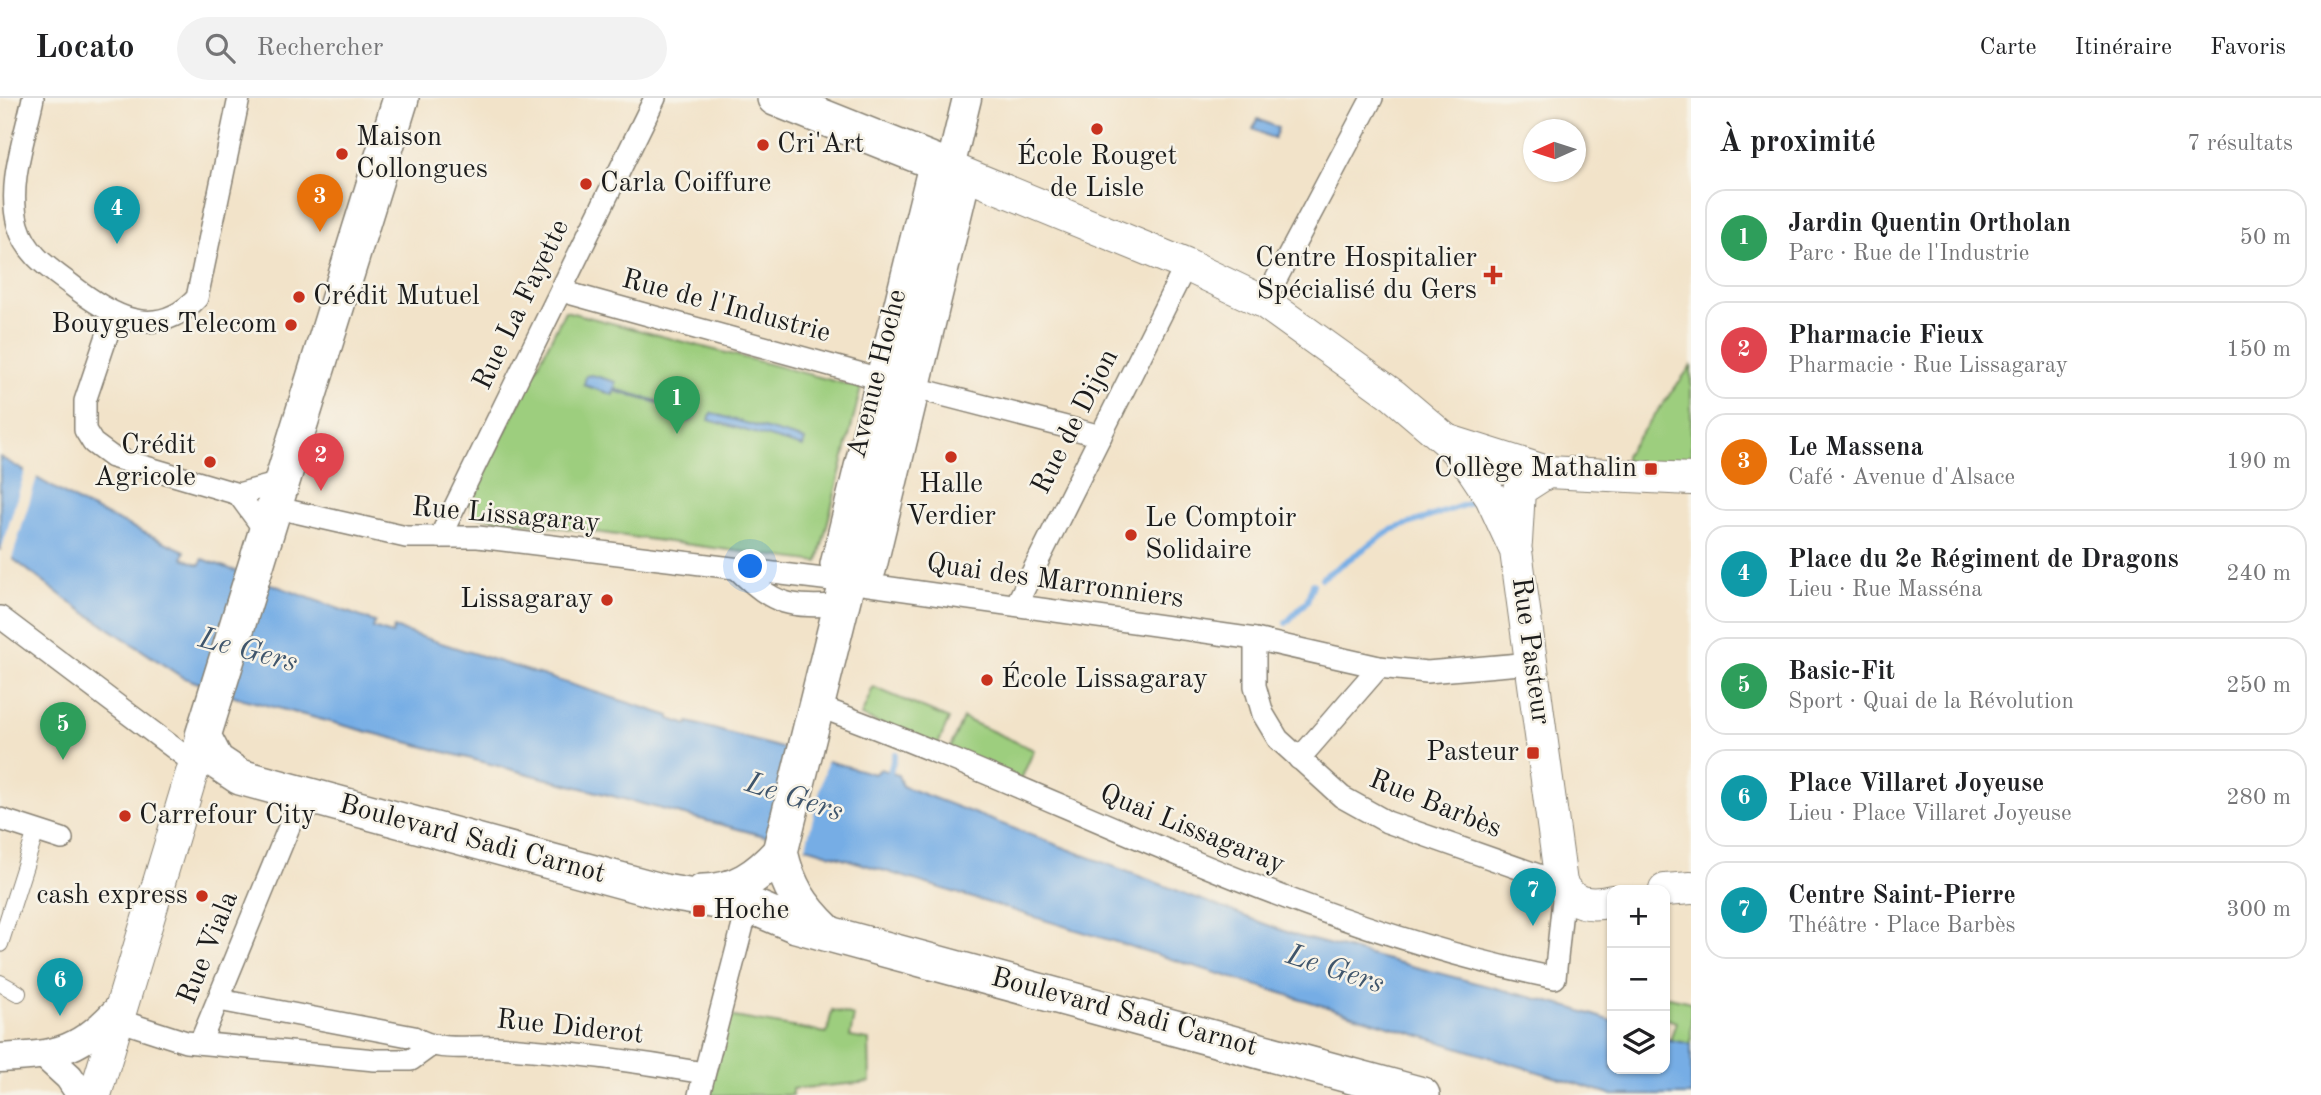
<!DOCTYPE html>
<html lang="fr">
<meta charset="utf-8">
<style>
:root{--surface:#fff;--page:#f2f2f2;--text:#202124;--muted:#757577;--line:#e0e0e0;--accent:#b45309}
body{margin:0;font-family:"Old Standard TT",serif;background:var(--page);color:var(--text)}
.controls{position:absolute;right:21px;bottom:21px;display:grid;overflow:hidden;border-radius:14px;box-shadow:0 2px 5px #0004}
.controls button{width:63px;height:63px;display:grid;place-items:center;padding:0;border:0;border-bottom:2px solid var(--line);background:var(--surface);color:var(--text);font:35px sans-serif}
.compass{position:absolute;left:1523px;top:21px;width:63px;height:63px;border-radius:50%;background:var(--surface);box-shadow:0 2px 5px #0004;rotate:267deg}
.you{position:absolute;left:751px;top:469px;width:24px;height:24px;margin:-18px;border:5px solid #fff;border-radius:50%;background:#1a73e8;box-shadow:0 0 0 10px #1a73e833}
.badge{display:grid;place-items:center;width:46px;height:46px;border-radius:50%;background:var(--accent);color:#fff;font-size:23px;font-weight:700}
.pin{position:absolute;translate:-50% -58px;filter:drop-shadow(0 2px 4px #0008)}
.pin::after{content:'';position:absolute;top:37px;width:24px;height:21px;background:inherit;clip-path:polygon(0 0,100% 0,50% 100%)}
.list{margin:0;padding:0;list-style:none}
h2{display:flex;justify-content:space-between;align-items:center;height:91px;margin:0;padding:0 28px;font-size:30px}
h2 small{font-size:23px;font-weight:400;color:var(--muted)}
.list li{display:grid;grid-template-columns:46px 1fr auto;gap:21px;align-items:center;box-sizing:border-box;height:98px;margin:0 14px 14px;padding:0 14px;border:2px solid var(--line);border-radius:21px}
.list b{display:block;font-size:26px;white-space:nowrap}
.list p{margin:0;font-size:23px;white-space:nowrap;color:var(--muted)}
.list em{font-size:23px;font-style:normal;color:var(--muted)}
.icon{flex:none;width:38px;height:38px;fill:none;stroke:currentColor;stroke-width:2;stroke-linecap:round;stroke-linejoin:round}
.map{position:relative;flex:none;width:1691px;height:997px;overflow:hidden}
header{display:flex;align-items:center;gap:42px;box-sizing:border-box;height:98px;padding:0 35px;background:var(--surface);border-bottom:2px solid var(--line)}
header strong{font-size:33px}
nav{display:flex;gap:38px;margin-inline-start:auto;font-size:24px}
.search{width:490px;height:63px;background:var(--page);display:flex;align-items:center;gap:18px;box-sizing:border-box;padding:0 24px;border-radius:38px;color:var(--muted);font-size:26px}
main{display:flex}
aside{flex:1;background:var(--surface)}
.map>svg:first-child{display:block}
.green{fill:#9dce7e;stroke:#5c754d;stroke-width:2}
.water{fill:#76ade5;stroke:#496480;stroke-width:2}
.pier{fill:#f2e3c9}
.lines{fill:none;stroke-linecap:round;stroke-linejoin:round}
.stream{stroke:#76ade5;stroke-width:6}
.pedestrian-casing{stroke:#878072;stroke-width:18}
.minor-casing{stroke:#878072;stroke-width:24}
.tertiary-casing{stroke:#878072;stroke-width:31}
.secondary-casing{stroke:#878072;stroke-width:34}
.primary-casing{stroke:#878072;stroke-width:38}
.pedestrian{stroke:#fff;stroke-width:16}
.minor{stroke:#fff;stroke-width:21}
.tertiary{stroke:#fff;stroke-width:28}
.secondary{stroke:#fff;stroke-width:32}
.primary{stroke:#fff;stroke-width:35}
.poi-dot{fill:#c8321e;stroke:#f7f3e8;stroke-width:2.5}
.labels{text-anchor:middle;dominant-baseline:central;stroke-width:5;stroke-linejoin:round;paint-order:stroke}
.poi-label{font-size:28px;fill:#1c1c1c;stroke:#f7f3e8;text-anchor:start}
.street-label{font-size:28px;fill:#1c1c1c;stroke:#f7f3e8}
.water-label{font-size:30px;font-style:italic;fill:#40566c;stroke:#f7f3e8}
</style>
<header>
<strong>Locato</strong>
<div class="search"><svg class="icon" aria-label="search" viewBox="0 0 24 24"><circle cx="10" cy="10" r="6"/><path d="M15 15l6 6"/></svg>Rechercher</div>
<nav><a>Carte</a><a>Itinéraire</a><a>Favoris</a></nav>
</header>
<main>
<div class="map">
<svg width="1691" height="997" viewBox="0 0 1691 997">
<rect width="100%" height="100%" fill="#f7f3e8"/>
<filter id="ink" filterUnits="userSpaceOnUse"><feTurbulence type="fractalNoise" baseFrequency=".0143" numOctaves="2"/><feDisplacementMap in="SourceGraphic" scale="14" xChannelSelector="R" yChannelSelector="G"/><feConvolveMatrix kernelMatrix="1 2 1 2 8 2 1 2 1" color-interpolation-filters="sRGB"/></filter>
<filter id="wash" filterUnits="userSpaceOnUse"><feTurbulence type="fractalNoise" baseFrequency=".00686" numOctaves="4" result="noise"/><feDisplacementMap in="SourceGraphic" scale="28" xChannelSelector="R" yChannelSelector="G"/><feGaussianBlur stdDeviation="1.57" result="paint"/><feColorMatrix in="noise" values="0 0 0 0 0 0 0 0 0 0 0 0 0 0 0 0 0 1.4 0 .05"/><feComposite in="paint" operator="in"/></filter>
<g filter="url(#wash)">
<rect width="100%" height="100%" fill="#f2e3c9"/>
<!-- green -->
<g class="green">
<path d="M565,213L861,290L818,464L475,418L469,405Z"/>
<path d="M1691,268V370L1625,364V357Z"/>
<path d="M873,589L949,621L937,649L861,618Z"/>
<path d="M963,620L1034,652L1019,686L948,654Z"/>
<path d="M1665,898L1691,904V946L1670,942L1676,924L1665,920Z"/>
<path d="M832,912L854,918L850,939L869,942L870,984L792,991V997H709L728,918L827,935Z"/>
</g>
<!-- water -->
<g class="water">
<path d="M1258,21L1278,30L1274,41L1253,31Z"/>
<path d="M592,277L616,284L615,291L661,304V306L614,293L613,297L584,287L586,278Z"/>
<circle cx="686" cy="314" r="10"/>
<path d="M711,315L805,342L803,349L709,322Z"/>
<path d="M0,359L84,407L185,453L183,460L199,467L203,461L375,524L373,530L392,536L394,530L670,618V621L688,627L689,624L874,676L881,671L898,677L902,688L1297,838L1572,910L1612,923V971H1665V941L1691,946V997H1613L810,750L243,601L182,579L71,505L0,451Z"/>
</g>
<!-- pier -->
<g class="pier">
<path d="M17,364L38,376L11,464L0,456L26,370Z"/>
<path d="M791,649L828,660L805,752L768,742Z"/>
</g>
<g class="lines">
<!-- stream -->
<g class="stream">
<path d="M1322,480L1391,432L1473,404"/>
<path d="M1286,525L1307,503L1313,486"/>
<path d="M888,681L895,656"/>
</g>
</g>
</g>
<g filter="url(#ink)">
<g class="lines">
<!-- pedestrian casing -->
<g class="pedestrian-casing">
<g id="pedestrian">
<path d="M0,846L36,733"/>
<path d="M0,885L18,895"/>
</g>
</g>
<!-- minor casing -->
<g class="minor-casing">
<g id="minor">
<path d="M33,0C25,40 7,86 18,127C26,155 47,169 70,186C110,217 155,245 197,200L239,0"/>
<path d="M561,193L877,280"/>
<path d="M1264,204L1372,0"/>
<path d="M114,217L85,303V332L93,345L112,359L238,396L280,385"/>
<path d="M919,291L1101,338"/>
<path d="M238,396L265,433"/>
<path d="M273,409L406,439H478L848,484L1255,541L1379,569L1427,574L1532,565"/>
<path d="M440,439L655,0"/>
<path d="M737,471C777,509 788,509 842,507"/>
<path d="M850,483L875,473L970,79"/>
<path d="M848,484L831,466L930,63"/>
<path d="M1016,507L1186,167"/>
<path d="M0,519L195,666"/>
<path d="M1255,541V588L1263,616L1278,641L1342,699L1387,724L1561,785"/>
<path d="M817,608C1064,698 1296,828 1555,880L1564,791"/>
<path d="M1299,661L1379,569"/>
<path d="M0,721L62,741"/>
<path d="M219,902L414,939C439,955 468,947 497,949C566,954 636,963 704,975"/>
<path d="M118,922L186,944L375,962H411L429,949"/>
<path d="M200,945L303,695"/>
<path d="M699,997L743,827L754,809"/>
</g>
</g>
<!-- tertiary casing -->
<g class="tertiary-casing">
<g id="tertiary">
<path d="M950,70L967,0"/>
<path d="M46,958L69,979L81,997"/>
<path d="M0,960C60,957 80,953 122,907"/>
</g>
</g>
<!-- secondary casing -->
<g class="secondary-casing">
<g id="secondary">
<path d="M950,70L1186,167L1264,204L1393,297L1446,342L1471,369L1491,399L1516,453L1561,785C1572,807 1591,808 1612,803"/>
<path d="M1449,343L1547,374L1691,381"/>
<path d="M1516,444L1519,392L1547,374"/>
<path d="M1665,792L1691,790"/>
<path d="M95,997L203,638"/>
</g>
</g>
<!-- primary casing -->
<g class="primary-casing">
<g id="primary">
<path d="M401,0L203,638L216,663L240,679L664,794L754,809L796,827L1422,997"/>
<path d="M775,0L950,70L780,754C788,789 801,809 826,833"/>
<path d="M703,794C736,794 758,778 780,754"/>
</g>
</g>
<!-- pedestrian -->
<use href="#pedestrian" class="pedestrian"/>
<!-- minor -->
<use href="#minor" class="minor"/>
<!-- tertiary -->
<use href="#tertiary" class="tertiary"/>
<!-- secondary -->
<use href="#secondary" class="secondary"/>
<!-- primary -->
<use href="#primary" class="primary"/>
</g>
</g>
<!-- markers -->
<g class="poi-dot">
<circle cx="1097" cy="31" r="7"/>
<circle cx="763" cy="47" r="7"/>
<circle cx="342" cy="56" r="7"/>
<circle cx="586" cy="86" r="7"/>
<path d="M1489.5 166.5h7v7h7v7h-7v7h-7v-7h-7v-7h7z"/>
<circle cx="299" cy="199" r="7"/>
<circle cx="291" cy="227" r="7"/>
<circle cx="951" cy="359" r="7"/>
<circle cx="210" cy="364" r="7"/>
<rect x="1644" y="364" width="14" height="14" rx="3.5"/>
<circle cx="1131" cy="437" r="7"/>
<circle cx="607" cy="502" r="7"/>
<circle cx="987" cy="582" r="7"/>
<rect x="1526" y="648" width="14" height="14" rx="3.5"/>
<circle cx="125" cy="718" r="7"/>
<circle cx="202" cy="798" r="7"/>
<rect x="692" y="806" width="14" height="14" rx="3.5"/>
</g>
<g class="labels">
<!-- poi labels -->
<g class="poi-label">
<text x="356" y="40">Maison<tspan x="356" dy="32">Collongues</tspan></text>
<text x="777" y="47">Cri'Art</text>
<text x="1097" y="59" text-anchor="middle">École Rouget<tspan x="1097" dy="32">de Lisle</tspan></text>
<text x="600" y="86">Carla Coiffure</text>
<text x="1477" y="161" text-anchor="end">Centre Hospitalier<tspan x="1477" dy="32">Spécialisé du Gers</tspan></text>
<text x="313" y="199">Crédit Mutuel</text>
<text x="277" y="227" text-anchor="end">Bouygues Telecom</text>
<text x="196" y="348" text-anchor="end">Crédit<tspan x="196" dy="32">Agricole</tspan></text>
<text x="1637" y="371" text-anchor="end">Collège Mathalin</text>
<text x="951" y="387" text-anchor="middle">Halle<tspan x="951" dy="32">Verdier</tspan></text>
<text x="1145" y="421">Le Comptoir<tspan x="1145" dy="32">Solidaire</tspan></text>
<text x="593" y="502" text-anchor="end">Lissagaray</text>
<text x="1001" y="582">École Lissagaray</text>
<text x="1519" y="655" text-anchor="end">Pasteur</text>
<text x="139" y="718">Carrefour City</text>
<text x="188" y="798" text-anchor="end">cash express</text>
<text x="713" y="813">Hoche</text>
</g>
<!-- street labels -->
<g class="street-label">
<text transform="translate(522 207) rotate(-64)">Rue La Fayette</text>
<text transform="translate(726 209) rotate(15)">Rue de l'Industrie</text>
<text transform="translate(878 276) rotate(-76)">Avenue Hoche</text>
<text transform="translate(1076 324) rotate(-63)">Rue de Dijon</text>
<text transform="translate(506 418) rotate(5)">Rue Lissagaray</text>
<text transform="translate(1055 484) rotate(8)">Quai des Marronniers</text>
<text transform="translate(1530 553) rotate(82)">Rue Pasteur</text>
<text transform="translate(1435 707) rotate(22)">Rue Barbès</text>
<text transform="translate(1192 732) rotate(22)">Quai Lissagaray</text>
<text transform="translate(472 742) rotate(15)">Boulevard Sadi Carnot</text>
<text transform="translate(209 850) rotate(-68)">Rue Viala</text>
<text transform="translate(1124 915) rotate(15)">Boulevard Sadi Carnot</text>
<text transform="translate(570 930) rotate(6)">Rue Diderot</text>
</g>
<!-- water labels -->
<g class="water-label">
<text transform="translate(248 553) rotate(15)">Le Gers</text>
<text transform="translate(794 700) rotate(18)">Le Gers</text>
<text transform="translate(1335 872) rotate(18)">Le Gers</text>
</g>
</g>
</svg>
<div class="controls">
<button>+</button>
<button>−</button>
<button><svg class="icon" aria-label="layers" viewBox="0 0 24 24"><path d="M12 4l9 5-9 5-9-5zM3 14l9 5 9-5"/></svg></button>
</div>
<svg class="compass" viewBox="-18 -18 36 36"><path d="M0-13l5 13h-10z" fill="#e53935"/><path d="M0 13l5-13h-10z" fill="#757577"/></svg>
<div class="you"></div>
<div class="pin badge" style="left:677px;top:336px;background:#2e9e5b">1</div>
<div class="pin badge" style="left:321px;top:393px;background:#e0444e">2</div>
<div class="pin badge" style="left:320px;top:134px;background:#e8710a">3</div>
<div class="pin badge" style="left:117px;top:146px;background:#0f9aa8">4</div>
<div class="pin badge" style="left:63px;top:662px;background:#2e9e5b">5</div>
<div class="pin badge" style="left:60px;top:918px;background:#0f9aa8">6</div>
<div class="pin badge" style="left:1533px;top:828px;background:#0f9aa8">7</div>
</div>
<aside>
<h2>À proximité<small>7 résultats</small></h2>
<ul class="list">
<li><span class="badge" style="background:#2e9e5b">1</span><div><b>Jardin Quentin Ortholan</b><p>Parc · Rue de l'Industrie</p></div><em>50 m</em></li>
<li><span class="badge" style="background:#e0444e">2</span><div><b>Pharmacie Fieux</b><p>Pharmacie · Rue Lissagaray</p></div><em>150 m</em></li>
<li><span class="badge" style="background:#e8710a">3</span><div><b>Le Massena</b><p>Café · Avenue d'Alsace</p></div><em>190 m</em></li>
<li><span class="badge" style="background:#0f9aa8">4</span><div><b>Place du 2e Régiment de Dragons</b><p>Lieu · Rue Masséna</p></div><em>240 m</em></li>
<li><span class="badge" style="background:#2e9e5b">5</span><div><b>Basic-Fit</b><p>Sport · Quai de la Révolution</p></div><em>250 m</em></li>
<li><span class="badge" style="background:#0f9aa8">6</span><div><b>Place Villaret Joyeuse</b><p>Lieu · Place Villaret Joyeuse</p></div><em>280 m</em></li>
<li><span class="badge" style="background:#0f9aa8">7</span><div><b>Centre Saint-Pierre</b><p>Théâtre · Place Barbès</p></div><em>300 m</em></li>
</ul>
</aside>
</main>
